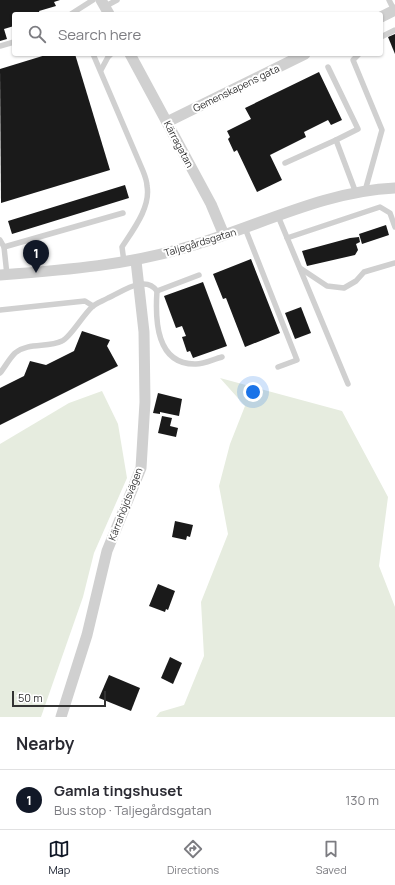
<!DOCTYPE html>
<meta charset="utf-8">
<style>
:root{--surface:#fff;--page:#f7f7f7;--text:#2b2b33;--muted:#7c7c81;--line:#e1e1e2;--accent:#111827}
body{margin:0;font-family:Manrope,sans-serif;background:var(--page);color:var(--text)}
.scale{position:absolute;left:12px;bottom:10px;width:94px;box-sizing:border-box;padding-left:4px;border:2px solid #333;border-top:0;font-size:11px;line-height:14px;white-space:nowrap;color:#333;-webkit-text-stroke:3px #fff;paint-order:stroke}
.you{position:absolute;left:253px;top:392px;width:14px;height:14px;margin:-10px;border:3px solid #fff;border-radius:50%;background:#1a73e8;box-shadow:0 0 0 6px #1a73e833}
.badge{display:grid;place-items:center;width:26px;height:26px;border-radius:50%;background:var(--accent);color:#fff;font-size:13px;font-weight:700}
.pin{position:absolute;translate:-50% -33px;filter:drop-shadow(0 1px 2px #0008)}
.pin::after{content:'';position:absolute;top:21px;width:14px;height:12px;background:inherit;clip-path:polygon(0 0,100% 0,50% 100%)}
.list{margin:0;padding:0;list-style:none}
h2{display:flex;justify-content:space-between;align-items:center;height:52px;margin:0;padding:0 16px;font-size:17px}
h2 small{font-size:13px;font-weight:400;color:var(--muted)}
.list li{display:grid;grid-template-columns:26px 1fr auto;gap:12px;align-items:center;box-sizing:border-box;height:60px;padding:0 16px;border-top:1px solid var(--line)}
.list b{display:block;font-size:15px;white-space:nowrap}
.list p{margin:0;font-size:13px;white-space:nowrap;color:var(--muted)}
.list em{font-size:13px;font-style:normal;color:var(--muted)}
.icon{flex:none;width:22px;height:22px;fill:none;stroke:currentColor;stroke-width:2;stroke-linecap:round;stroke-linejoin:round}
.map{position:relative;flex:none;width:395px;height:717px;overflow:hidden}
.search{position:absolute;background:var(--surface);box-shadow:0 1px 3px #0004;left:12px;right:12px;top:12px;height:44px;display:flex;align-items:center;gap:10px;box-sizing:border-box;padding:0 14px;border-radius:4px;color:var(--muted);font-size:15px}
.sheet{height:112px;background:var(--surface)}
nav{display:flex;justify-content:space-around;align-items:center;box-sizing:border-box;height:56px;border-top:1px solid var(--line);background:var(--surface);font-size:11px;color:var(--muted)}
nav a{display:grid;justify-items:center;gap:2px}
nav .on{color:var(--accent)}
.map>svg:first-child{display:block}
.green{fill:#e6ecdf}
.building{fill:#1a1a1a}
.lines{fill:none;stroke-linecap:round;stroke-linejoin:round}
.service{stroke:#d0d0d0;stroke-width:5.5}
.minor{stroke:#d0d0d0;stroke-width:11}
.labels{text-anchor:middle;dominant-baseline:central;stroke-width:4;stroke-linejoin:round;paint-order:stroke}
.street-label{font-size:10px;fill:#333;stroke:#fff}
</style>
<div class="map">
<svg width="395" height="717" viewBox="0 0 395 717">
<rect width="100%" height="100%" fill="#fff"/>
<!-- green -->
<g class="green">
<path d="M220,378L342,411L388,497L379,566L395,607V717H156L160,712L184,705L204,656L201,602L228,534L219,486L230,444L245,406Z"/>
<path d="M102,391L118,424L127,478L94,553L83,597L41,717H0V444L69,403Z"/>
</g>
<!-- building -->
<g class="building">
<path d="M0,0H60L54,2L56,6L39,11L40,14H14V26L4,29L7,39L0,41Z"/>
<path d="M395,34V54L388,37Z"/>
<path d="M49,54H75L110,170L1,203L0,69Z"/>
<path d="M319,72L342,120L331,125L328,120L304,132L306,137L270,155L282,180L257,192L237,150L234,152L228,139L230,137L227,131L251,119L245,108Z"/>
<path d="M125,185L129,198L12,234L8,221Z"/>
<path d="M386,225L389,235L362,244L359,234Z"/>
<path d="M359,237L360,242L356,244L358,250L355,255L307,266L302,251L350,238Z"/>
<path d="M251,259L280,333L245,347L226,298L223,299L213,274Z"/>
<path d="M203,282L227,346L193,358L190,351L187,352L182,337L186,336L182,326L176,328L164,296Z"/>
<path d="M301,307L311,333L295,339L285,313Z"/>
<path d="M82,331L110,340L107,346L118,366L0,425V388L24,376L30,361L46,365L74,351Z"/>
<path d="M158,393L182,399L179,416L160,412V414L153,413Z"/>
<path d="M162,416L172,418L170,426L178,428L176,437L158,433Z"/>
<path d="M175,521L193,525L190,537L187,536L186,540L172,537Z"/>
<path d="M158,584L175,591L168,610L166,609L165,612L149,606Z"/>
<path d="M170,657L182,663L173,684L161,678Z"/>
<path d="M109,675L140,688L131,711L99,698Z"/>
</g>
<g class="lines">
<!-- service -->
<g class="service">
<path d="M389,0L394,10"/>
<path d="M104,7L117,0"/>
<path d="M71,14L93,0"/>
<path d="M381,37L395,30"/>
<path d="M0,46L14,42"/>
<path d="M93,54L143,171C145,176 147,181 147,186C151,207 133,230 122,247L124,262"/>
<path d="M359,54L353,60L382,130L365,191"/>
<path d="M328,67L358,129L336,140"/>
<path d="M101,70L108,57L111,54"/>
<path d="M285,163L336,140L356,193"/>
<path d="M278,216L348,384"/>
<path d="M245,228L297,360L278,367"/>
<path d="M287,238L380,207L390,213L395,227"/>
<path d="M0,240L4,247L7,275"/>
<path d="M4,247L123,213"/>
<path d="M300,268L327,286L344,288L356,281L364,272L395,263"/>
<path d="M157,291L199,275"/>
<path d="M0,310L85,301L93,306"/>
<path d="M0,373C5,367 9,359 15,353C28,342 48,348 62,341C70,338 83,315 92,307C96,303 103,301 108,298C122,292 145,274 157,291C155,320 156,365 196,364C204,364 214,359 222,357"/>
</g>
<!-- minor -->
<g class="minor">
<path d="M101,0L109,14"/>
<path d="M381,17L395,10"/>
<path d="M130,54L211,204L224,235"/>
<path d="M167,122L305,54"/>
<path d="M0,275C66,270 131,265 194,245C261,225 325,191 395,188"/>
<path d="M61,717L87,635L107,551L141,468L145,402L144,332L136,261"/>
</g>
</g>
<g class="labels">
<!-- street labels -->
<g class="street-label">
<text transform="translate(236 88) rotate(-26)">Gemenskapens gata</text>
<text transform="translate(179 144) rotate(62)">Kärragatan</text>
<text transform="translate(200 242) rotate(-17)">Taljegårdsgatan</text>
<text transform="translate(125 504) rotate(-69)">Kärrahöjdsvägen</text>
</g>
</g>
</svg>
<div class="scale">50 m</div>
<div class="you"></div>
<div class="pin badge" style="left:36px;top:273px">1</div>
<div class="search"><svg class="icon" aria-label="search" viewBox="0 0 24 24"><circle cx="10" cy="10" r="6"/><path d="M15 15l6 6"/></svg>Search here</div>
</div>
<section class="sheet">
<h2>Nearby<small></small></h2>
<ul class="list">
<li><span class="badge">1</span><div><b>Gamla tingshuset</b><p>Bus stop · Taljegårdsgatan</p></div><em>130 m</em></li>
</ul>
</section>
<nav>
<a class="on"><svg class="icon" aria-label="map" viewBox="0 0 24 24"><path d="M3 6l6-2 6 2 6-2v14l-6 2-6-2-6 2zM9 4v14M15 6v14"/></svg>Map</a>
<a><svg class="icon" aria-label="directions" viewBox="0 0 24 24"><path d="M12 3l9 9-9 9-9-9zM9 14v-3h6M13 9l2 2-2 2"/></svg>Directions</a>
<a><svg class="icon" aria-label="saved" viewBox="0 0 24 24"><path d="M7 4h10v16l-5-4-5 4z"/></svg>Saved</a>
</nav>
